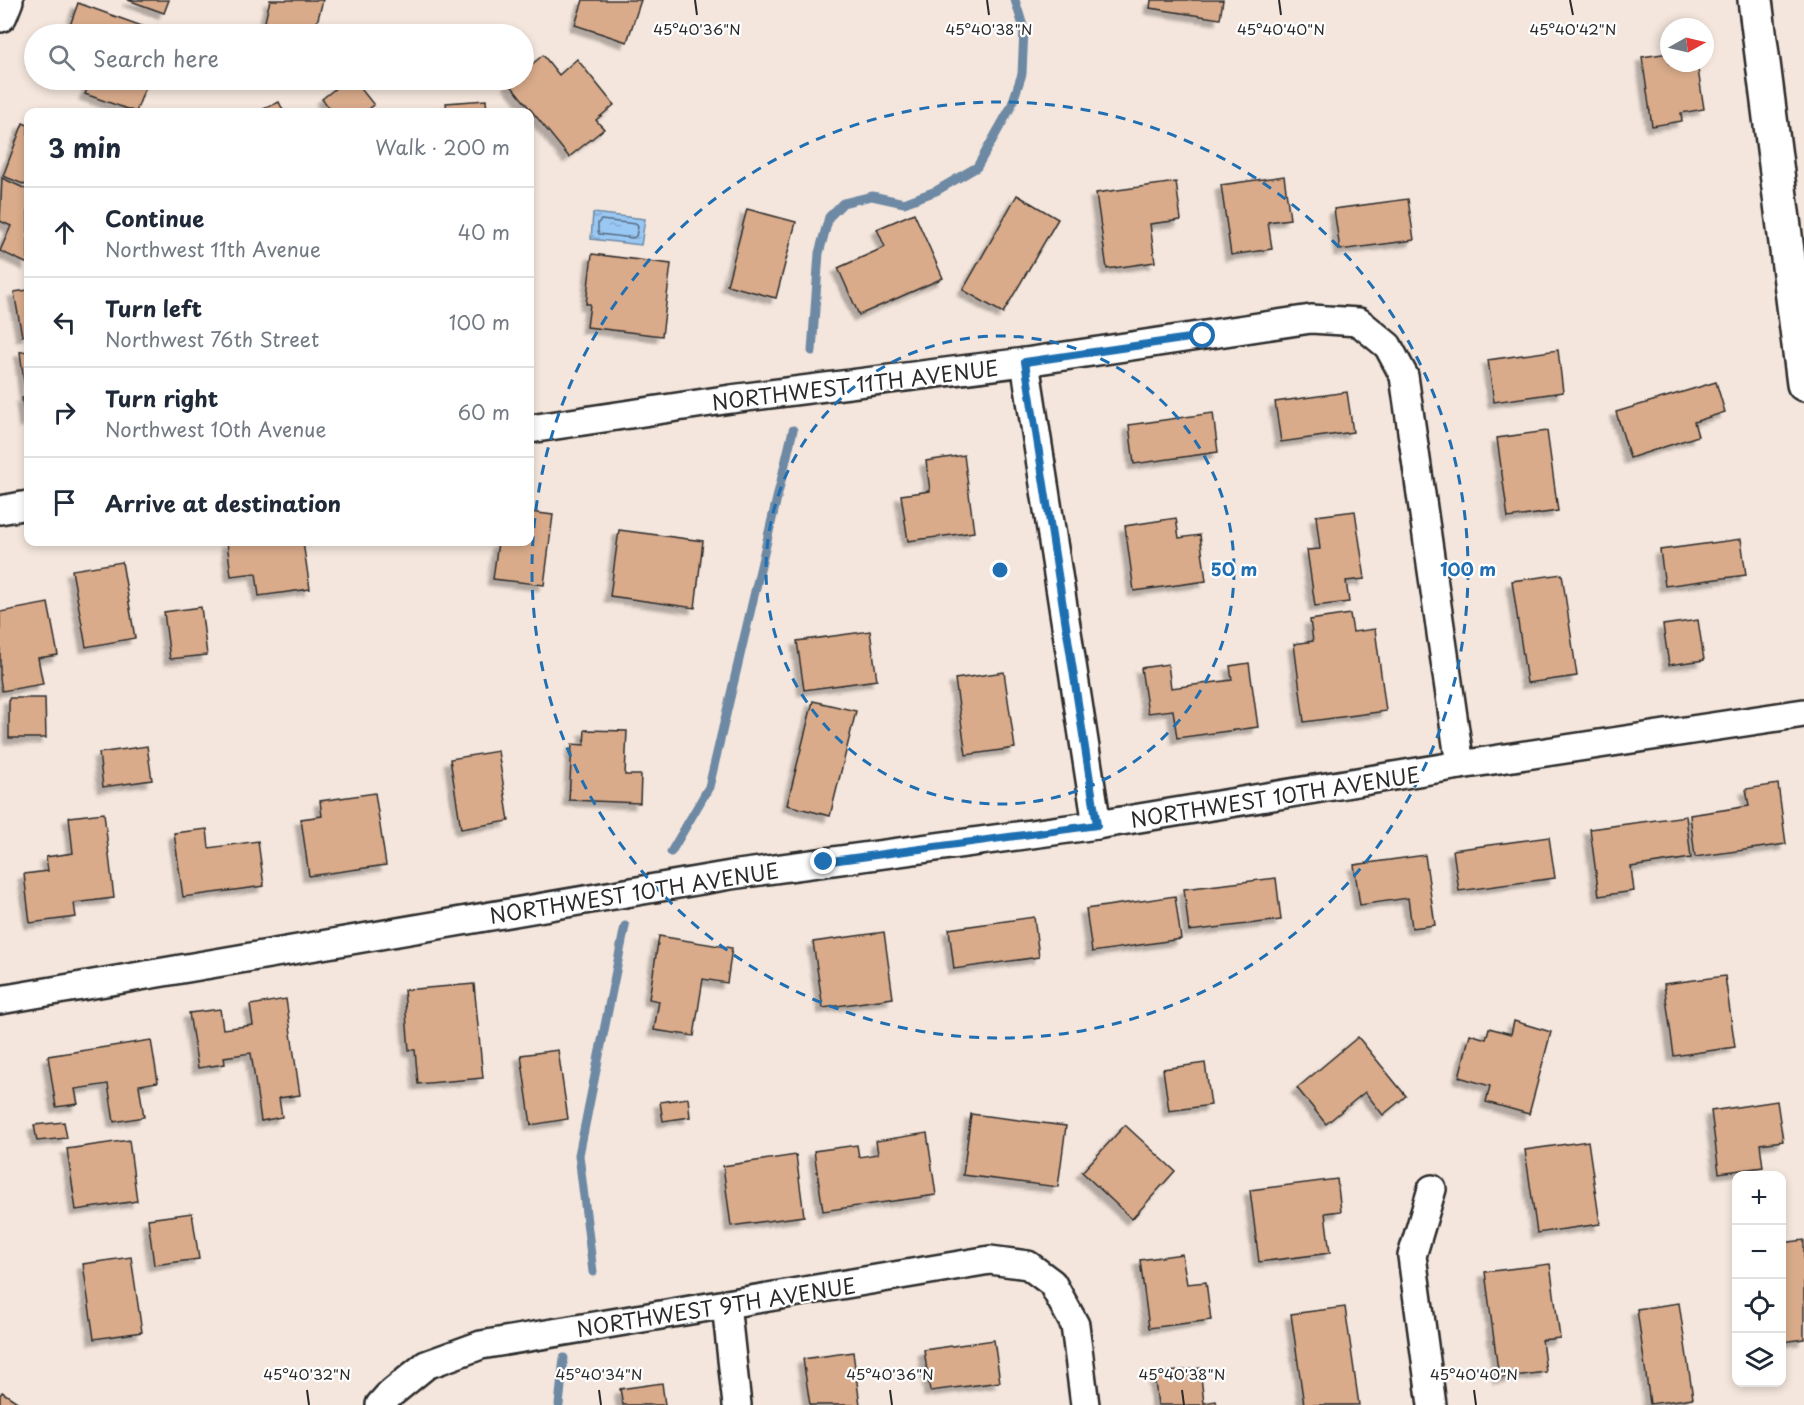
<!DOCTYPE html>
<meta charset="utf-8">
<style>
:root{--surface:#fff;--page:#f2f2f3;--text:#1f2937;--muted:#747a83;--line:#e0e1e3}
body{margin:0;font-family:"Playpen Sans",sans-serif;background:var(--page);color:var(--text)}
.controls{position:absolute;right:18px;bottom:18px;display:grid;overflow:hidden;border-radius:12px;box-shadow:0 3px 9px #0003}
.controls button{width:54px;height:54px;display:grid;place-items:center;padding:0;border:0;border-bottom:2px solid var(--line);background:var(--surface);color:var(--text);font:30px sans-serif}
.compass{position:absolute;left:1660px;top:18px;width:54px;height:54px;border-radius:50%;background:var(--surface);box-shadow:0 3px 9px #0003;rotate:82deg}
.stop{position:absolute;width:18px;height:18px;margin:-14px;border:4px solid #1f6fb2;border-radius:50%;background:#fff}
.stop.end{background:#1f6fb2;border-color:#fff;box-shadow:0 2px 6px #0008}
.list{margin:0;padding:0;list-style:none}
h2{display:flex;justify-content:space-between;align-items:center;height:78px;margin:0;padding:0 24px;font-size:26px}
h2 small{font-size:20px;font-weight:400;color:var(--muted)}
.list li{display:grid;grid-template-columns:39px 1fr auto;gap:18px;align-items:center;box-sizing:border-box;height:90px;padding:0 24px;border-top:2px solid var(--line)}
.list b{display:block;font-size:22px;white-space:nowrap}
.list p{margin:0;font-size:20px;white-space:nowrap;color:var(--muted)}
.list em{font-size:20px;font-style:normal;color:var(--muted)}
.icon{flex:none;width:33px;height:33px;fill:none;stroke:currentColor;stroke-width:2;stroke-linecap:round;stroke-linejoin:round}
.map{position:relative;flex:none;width:1804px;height:1405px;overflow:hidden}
.search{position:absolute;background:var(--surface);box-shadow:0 3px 9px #0003;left:24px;top:24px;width:510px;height:66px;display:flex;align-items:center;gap:15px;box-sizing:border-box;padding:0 21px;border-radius:33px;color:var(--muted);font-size:22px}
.panel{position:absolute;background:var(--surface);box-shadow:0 3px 9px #0003;left:24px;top:108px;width:510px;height:438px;border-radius:12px}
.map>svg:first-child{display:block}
.water{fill:url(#water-ripples);stroke:#6e89a4;stroke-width:1.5}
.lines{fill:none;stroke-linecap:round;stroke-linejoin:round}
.shore{stroke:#576a7c;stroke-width:1.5}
.stream{stroke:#6e89a4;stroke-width:9}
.building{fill:#d9ab8b;stroke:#2b2b2b;stroke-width:1.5;filter:url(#shadow)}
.street-casing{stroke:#2b2b2b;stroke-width:32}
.secondary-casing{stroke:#2b2b2b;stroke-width:38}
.street{stroke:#fff;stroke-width:27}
.secondary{stroke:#fff;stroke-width:33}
.route{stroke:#1f6fb2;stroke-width:8}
.ticks{fill:none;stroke:#2b2b2b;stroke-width:2}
.ring{fill:none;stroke:#1f6fb2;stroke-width:3;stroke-dasharray:10 8}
.labels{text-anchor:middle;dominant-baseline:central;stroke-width:4.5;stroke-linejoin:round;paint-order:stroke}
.street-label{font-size:21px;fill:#2b2b2b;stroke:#fff}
.ticks-label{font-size:15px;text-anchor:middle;fill:#2b2b2b;stroke:#fff;stroke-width:4.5;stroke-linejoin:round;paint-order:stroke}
.centre{fill:#1f6fb2;stroke:#fff;stroke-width:3}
.ring-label{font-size:18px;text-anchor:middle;font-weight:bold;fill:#1f6fb2;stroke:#fff;stroke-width:4.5;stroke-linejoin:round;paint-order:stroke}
</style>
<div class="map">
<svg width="1804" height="1405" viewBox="0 0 1804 1405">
<defs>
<pattern id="water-ripples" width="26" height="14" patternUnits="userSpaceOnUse" patternTransform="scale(1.5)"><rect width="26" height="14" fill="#9ac8f5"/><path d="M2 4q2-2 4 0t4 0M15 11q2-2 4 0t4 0" fill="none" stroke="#85acd2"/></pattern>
<filter id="shadow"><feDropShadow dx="-5.5" dy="5.5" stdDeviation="1.5" flood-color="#0004"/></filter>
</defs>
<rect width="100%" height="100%" fill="#f4e6dc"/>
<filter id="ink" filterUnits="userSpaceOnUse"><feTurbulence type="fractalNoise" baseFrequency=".0167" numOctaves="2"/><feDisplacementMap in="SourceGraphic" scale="12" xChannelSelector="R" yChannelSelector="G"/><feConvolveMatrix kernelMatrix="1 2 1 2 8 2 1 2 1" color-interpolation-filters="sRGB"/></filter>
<g filter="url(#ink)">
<!-- water -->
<path class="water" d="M593,213L645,219L641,245L591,239Z"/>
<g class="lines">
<!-- shore -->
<path class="shore" d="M601,220L636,224L638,227L636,236L633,238L599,234L598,231V223Z"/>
<!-- stream -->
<g class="stream">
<path d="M812,351L819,253L829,217L843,203L872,196L904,203L936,191L977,167L1011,107L1022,74L1024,29L1015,0"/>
<path d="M671,852L709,787L793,430"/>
<path d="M593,1272L579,1155L625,926"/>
<path d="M559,1405L564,1358"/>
</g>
</g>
<!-- building -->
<g class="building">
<path d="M128,0H169L164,13Z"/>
<path d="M270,0H323L314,34H262Z"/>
<path d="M583,0H641L627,42L575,25Z"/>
<path d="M1151,0H1223L1220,19L1150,8Z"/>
<path d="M78,3L164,34H67Z"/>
<path d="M1669,53V63H1697L1704,109L1681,113L1682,121L1652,126L1642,57Z"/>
<path d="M543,55L559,75L577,59L614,105L596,120L604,129L569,157L509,83L513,80H524V71Z"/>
<path d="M91,80H148L136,112L85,94Z"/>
<path d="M346,80H354L374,105L365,112H333L322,99Z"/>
<path d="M486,100L487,112H447L446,103Z"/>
<path d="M279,102L284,112H257Z"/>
<path d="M23,123L28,125V186L3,176Z"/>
<path d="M1284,176L1290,219L1268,222L1272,249L1231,255L1221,185Z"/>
<path d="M2,178L28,190V264L0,251L11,226L0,221Z"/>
<path d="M1176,182L1181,220L1150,224L1155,262L1107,269L1096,193Z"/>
<path d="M1017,195L1058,219L1003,313L963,290Z"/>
<path d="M1408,199L1414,240L1340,250L1334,209Z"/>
<path d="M747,209L796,222L776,298L727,285Z"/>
<path d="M914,213L943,278L859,315L838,268L885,247L877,229Z"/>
<path d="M592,254L671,264L662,336L587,327L590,304H586Z"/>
<path d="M28,290V334L22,336L14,292Z"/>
<path d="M1558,350L1563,392L1494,402L1488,360Z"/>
<path d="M28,351V421H25L22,398L26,397L20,352Z"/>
<path d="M1716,382L1725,412L1694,422L1698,436L1630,458L1616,412Z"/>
<path d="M1347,392L1353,432L1281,442L1275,402Z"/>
<path d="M1213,413L1218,452L1134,464L1129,425Z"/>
<path d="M1547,431L1558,511L1508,518L1497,438Z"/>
<path d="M964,455L974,532L908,541L901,495L930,491L926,461Z"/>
<path d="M1355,511L1365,579L1346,581L1349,602L1315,606L1307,550L1320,549L1316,516Z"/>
<path d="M530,512L553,515L544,585L493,579L498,542H530Z"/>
<path d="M1176,518L1179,538L1200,535L1206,581L1134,591L1125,526Z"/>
<path d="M619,530L703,541L695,608L610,596Z"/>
<path d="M1741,539L1746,575L1665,586L1660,550Z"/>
<path d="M227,542H303L310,589L259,596L256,573L231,576Z"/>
<path d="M122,562L135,638L86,647L72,570Z"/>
<path d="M1562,574L1577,676L1527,683L1512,581Z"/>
<path d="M48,603L58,655L38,658L43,684L2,691L0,679V612Z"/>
<path d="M201,607L207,655L170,659L164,612Z"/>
<path d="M1350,614L1353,632L1375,629L1386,711L1304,722L1294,644L1313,641L1310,620Z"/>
<path d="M1698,620L1704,660L1669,665L1663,625Z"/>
<path d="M870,631L877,680L804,690L797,641Z"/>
<path d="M1249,663L1258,727L1177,738L1173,710L1148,713L1141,668L1168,664L1171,688L1232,680L1230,666Z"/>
<path d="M1004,672L1015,748L966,755L955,679Z"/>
<path d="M9,698H45L46,738H9Z"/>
<path d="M813,701L856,711L830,816L787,805Z"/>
<path d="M585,730L627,731L625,775H641L640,803L569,800L572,744L584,745Z"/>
<path d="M147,746L152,780L103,787L99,753Z"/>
<path d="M498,751L509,821L461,829L450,759Z"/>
<path d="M1778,784L1786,844L1695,857L1690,815L1749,806L1746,789Z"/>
<path d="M375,793L386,865L309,876L301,819L322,816L320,801Z"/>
<path d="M104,813L114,898L74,903L76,917L30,923L24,874L48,871L46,857L73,853L69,817Z"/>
<path d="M1686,816L1691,858L1631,867L1634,891L1599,896L1590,829Z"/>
<path d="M207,829L209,848L258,841L264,886L183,897L174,833Z"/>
<path d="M1549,837L1555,878L1459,891L1453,850Z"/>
<path d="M1425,855L1435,925L1412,928L1408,898L1360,905L1354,865Z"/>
<path d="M1276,878L1281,920L1189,931L1184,889Z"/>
<path d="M1175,896L1181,939L1092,952L1086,909Z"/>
<path d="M1034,917L1039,957L954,969L949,929Z"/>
<path d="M884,932L893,998L823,1008L813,942Z"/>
<path d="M659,936L732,948L727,983L703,979L694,1036L654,1030L659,1001L649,999Z"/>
<path d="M1725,976L1735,1047L1674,1056L1664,984Z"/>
<path d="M474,984L483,1078L418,1084L415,1050H409L404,990Z"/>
<path d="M286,999L300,1095L279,1098L282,1117L261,1121L251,1053L224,1057L225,1064L198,1068L189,1013L220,1009L223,1029L253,1025L250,1005Z"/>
<path d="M1514,1021L1551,1032L1529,1114L1486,1102L1490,1086L1459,1077L1470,1034L1486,1039L1489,1028L1511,1034Z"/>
<path d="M1358,1037L1406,1096L1383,1115L1365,1092L1326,1124L1297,1088Z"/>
<path d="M151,1040L158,1082L139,1085L144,1117L114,1122L108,1084L75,1089L78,1104L56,1107L48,1056Z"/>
<path d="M558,1050L568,1119L531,1125L521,1055Z"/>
<path d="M1205,1063L1211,1105L1169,1111L1163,1069Z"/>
<path d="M688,1098L690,1117L663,1121L660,1102Z"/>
<path d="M1777,1101L1783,1141L1760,1144L1763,1167L1719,1173L1711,1111Z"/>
<path d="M971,1114L1066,1126L1058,1187L963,1175Z"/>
<path d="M64,1122L67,1138L37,1141L34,1125Z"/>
<path d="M1125,1125L1175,1171L1132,1219L1082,1172Z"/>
<path d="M927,1133L936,1195L823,1211L814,1151L857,1145L859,1157L878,1154L876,1141Z"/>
<path d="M129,1140L137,1201L76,1210L67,1149Z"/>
<path d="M1588,1141L1600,1224L1537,1233L1525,1150Z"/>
<path d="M796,1155L804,1216L731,1226L723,1166Z"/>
<path d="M1337,1179L1341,1211L1325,1213L1330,1253L1259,1262L1250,1190Z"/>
<path d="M192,1213L199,1259L154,1265L148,1219Z"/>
<path d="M1804,1240V1339L1782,1342V1243Z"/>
<path d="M1182,1254L1187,1284L1206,1282L1211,1320L1149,1328L1140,1260Z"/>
<path d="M131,1257L142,1332L94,1339L83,1264Z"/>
<path d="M1550,1264L1560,1338L1542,1340L1546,1372L1499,1378L1485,1272Z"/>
<path d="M1679,1303L1693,1398L1650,1404L1637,1309Z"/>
<path d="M1345,1307L1359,1405H1304L1291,1314Z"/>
<path d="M994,1340L1000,1382L930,1391L924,1350Z"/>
<path d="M853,1352L860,1405H810L803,1359Z"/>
<path d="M1200,1368L1204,1403L1216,1401L1217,1405H1158L1154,1374Z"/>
<path d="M662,1383L665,1405H623L620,1389Z"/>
<path d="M2,1392L22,1405H0V1395Z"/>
</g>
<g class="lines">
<!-- street casing -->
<g class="street-casing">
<g id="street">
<path d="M1025,362L1097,825"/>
<path d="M530,429L731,399L1025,362L1311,319L1359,322L1388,346L1404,376L1460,765"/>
<path d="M0,510L28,505"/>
<path d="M0,1000L731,875L1097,825L1460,765L1804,713"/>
<path d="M1432,1189L1412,1256L1432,1405"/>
<path d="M726,1304L737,1405"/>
<path d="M380,1405L388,1396L426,1365L481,1345L990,1260L1028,1265L1052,1283L1075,1325L1085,1405"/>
</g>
</g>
<!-- secondary casing -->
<g class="secondary-casing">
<g id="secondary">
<path d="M1755,0L1804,384"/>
<path d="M0,15L6,0"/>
</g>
</g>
<!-- street -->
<use href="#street" class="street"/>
<!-- secondary -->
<use href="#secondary" class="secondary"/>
</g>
</g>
<g class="lines" filter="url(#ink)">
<!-- route -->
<path class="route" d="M824,862L1097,825L1025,362L1203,336"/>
</g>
<!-- ticks -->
<path class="ticks" d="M695,0L697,15M987,0L989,15M1279,0L1281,15M1570,0L1573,15M307,1390L309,1405M599,1390L601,1405M890,1390L892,1405M1182,1390L1184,1405M1474,1390L1476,1405"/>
<!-- distance rings -->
<g class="ring">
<circle cx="1000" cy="570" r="234"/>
<circle cx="1000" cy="570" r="468"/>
</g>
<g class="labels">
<!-- street labels -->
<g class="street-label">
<text transform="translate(855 384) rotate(-7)">NORTHWEST 11TH AVENUE</text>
<text transform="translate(1275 796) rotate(-9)">NORTHWEST 10TH AVENUE</text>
<text transform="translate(634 892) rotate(-9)">NORTHWEST 10TH AVENUE</text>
<text transform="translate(716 1306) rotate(-9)">NORTHWEST 9TH AVENUE</text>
</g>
</g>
<g class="ticks-label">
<text x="697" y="35">45°40'36"N</text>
<text x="989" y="35">45°40'38"N</text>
<text x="1281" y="35">45°40'40"N</text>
<text x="1573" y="35">45°40'42"N</text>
<text x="307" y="1380">45°40'32"N</text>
<text x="599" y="1380">45°40'34"N</text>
<text x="890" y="1380">45°40'36"N</text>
<text x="1182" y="1380">45°40'38"N</text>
<text x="1474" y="1380">45°40'40"N</text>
</g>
<circle cx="1000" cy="570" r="9" class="centre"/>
<g class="ring-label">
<text x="1234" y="576">50 m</text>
<text x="1468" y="576">100 m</text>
</g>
</svg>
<div class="controls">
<button>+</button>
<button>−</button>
<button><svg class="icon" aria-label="locate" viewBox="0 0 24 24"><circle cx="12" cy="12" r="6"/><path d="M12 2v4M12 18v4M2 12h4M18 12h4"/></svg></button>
<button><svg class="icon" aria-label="layers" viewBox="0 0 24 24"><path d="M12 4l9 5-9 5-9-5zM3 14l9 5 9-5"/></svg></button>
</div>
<svg class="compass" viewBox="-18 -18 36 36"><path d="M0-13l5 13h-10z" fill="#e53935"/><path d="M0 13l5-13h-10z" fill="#747a83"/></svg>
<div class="stop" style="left:1203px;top:336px"></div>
<div class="stop end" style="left:824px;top:862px"></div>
<div class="search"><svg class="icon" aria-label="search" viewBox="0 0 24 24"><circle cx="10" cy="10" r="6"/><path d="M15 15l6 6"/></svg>Search here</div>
<section class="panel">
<h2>3 min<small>Walk · 200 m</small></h2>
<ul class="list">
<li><svg class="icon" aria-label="ahead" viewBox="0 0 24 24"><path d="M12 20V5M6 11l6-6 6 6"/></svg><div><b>Continue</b><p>Northwest 11th Avenue</p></div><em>40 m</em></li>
<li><svg class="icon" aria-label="left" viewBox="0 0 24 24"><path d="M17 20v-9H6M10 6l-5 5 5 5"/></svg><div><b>Turn left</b><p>Northwest 76th Street</p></div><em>100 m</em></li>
<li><svg class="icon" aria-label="right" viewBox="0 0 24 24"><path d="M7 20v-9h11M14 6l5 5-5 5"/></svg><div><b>Turn right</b><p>Northwest 10th Avenue</p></div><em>60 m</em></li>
<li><svg class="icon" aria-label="arrive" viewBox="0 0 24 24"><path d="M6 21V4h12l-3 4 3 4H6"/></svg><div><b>Arrive at destination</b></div></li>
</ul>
</section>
</div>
